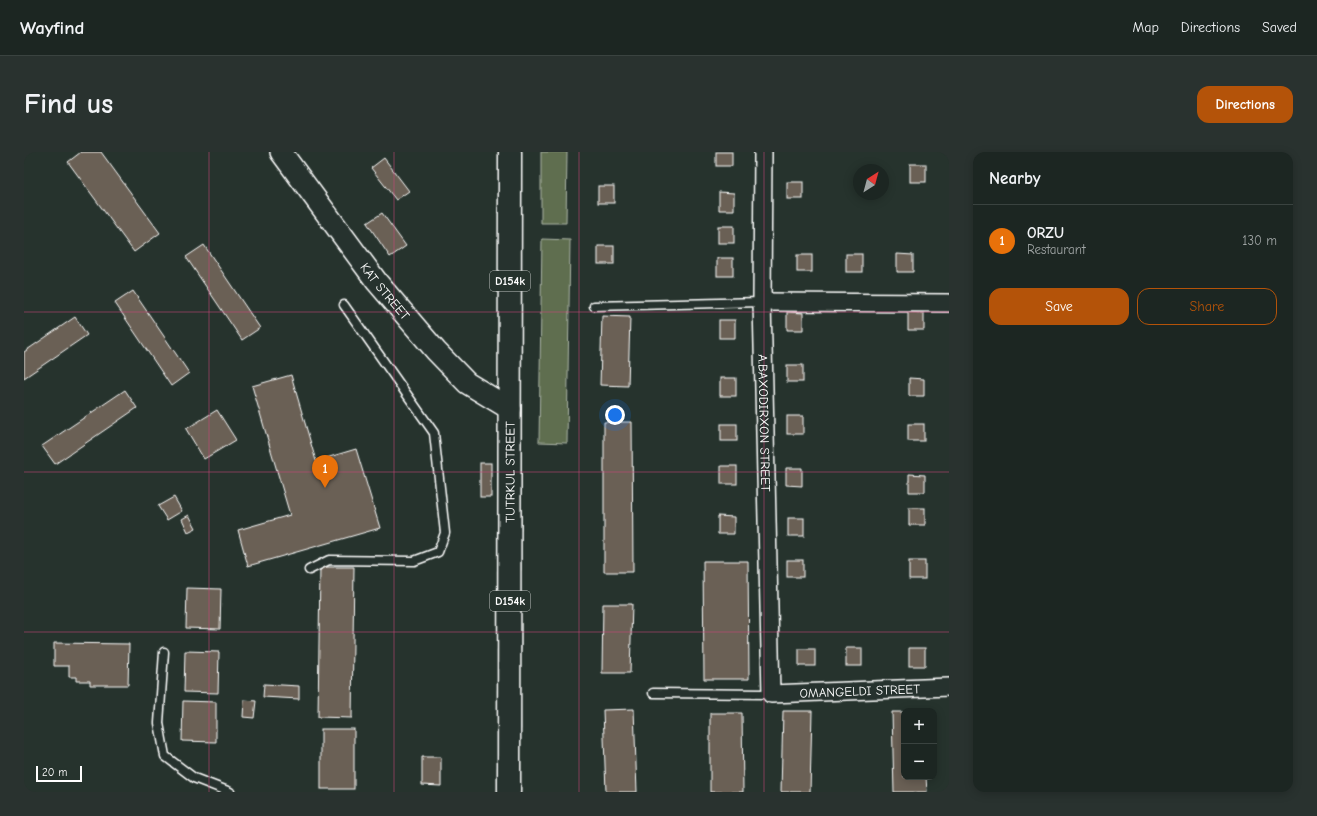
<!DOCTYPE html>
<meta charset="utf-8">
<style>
:root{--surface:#1c2622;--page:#29322f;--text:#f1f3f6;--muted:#a0a5a5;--line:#3a4340;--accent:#b45309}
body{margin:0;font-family:"Comic Neue",sans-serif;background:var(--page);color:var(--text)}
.controls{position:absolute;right:12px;bottom:12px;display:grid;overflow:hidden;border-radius:8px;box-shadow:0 2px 10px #0003}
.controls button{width:36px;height:36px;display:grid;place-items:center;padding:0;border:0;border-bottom:1px solid var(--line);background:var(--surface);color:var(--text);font:20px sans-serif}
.compass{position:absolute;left:829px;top:12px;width:36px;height:36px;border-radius:50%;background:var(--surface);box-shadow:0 2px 10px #0003;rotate:36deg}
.scale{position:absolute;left:12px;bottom:10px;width:46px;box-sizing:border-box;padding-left:4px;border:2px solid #fff;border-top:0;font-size:11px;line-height:14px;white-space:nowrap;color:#fff;-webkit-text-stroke:3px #26332d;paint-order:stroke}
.you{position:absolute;left:591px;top:263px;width:14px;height:14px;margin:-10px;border:3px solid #fff;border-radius:50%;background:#1a73e8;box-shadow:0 0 0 6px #1a73e833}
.badge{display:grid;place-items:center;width:26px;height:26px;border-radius:50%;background:var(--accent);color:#fff;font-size:13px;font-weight:700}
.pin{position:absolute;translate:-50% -33px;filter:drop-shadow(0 1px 2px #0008)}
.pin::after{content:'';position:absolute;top:21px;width:14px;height:12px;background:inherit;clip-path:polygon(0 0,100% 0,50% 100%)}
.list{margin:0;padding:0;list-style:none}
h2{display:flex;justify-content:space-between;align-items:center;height:52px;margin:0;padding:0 16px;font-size:17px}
h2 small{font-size:13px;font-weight:400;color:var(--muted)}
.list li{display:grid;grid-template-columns:26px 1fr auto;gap:12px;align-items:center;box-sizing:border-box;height:72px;padding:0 16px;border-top:1px solid var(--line)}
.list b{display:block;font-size:15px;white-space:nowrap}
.list p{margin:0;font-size:13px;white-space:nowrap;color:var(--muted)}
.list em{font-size:13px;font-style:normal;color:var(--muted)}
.actions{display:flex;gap:8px;padding:12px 16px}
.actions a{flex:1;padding:9px 0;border:1px solid var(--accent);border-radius:12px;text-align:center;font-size:14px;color:var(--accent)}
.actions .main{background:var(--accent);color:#fff}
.map{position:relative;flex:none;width:925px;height:640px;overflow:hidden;border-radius:12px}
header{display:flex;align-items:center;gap:24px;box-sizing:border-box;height:56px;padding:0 20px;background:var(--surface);border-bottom:1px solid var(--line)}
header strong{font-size:19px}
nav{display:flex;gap:22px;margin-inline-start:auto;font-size:14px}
.intro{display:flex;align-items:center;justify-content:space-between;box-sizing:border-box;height:96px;padding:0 24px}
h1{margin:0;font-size:28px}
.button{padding:10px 18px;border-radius:12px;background:var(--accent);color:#fff;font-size:14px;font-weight:700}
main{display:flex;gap:24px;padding:0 24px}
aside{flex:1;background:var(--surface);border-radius:12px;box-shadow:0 2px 10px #0003}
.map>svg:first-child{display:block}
.green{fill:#5e6e50;stroke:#aeb6a8}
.building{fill:#6a6054;stroke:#fff}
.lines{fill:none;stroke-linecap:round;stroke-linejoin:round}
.service-casing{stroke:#fff;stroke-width:11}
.minor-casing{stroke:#fff;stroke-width:20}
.tertiary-casing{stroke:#fff;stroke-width:24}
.primary-casing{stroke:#fff;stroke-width:25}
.service{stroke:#26332d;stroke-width:8}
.minor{stroke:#26332d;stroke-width:17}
.tertiary{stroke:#26332d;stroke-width:21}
.primary{stroke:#26332d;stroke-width:22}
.grid{fill:none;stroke:#ce467c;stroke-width:1;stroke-opacity:0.55}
.labels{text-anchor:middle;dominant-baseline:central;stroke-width:3.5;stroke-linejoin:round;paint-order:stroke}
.shield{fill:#26332d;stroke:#bec2c0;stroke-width:1}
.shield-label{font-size:12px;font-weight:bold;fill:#fff}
.street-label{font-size:13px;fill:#fff;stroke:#26332d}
</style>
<header>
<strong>Wayfind</strong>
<nav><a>Map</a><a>Directions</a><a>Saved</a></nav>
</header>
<div class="intro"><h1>Find us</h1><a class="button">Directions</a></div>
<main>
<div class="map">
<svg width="925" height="640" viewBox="0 0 925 640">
<rect width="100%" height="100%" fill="#26332d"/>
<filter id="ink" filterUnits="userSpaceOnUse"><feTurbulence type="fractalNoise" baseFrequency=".025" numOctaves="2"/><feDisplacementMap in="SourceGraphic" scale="8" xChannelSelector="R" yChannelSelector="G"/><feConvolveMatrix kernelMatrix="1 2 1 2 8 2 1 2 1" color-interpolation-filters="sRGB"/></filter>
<g filter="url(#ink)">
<!-- green -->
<g class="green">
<path d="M517,0H543L542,71H517Z"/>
<path d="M518,87L546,88L543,291L515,290Z"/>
</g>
<!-- building -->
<g class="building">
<path d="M57,0H77L136,81L110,100L44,10Z"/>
<rect x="692" y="0" width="16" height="14"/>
<path d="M360,6L385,39L372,48L347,16Z"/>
<rect x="886" y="12" width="16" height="18"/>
<rect x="763" y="30" width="16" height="17"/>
<rect x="574" y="34" width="16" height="17"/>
<path d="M695,40L710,41V58H695Z"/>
<path d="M358,61L382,94L366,105L343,71Z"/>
<rect x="694" y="74" width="16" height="17"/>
<path d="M180,93L236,176L218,188L162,105Z"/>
<rect x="574" y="94" width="16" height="18"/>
<rect x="822" y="102" width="16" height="18"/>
<path d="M873,102L889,103V120H873Z"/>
<rect x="773" y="103" width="15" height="17"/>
<rect x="693" y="106" width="16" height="18"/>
<path d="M109,139L165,221L147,234L91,151Z"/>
<path d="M763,160L779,161V178H763Z"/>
<path d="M884,160L900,161V178H884Z"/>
<path d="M578,164L606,165L604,234L576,233Z"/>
<path d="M51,165L63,183L0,226V200Z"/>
<rect x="695" y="168" width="16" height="18"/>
<rect x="763" y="213" width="16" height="17"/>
<path d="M267,223L292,309L332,297L356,376L224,414L214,378L266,363L228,234Z"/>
<rect x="696" y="226" width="16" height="18"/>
<path d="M885,226L900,227V244H885Z"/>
<path d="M101,238L113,256L31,312L18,294Z"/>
<path d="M193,258L212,288L180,307L162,277Z"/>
<rect x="763" y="264" width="16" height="18"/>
<path d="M580,270H608L609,420H580Z"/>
<rect x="697" y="272" width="16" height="17"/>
<rect x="884" y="272" width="16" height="17"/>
<rect x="456" y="311" width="11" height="34"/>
<rect x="697" y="314" width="16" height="18"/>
<path d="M762,316H778V334L762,333Z"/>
<path d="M885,322L901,323V340H885Z"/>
<path d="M150,345L158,359L143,368L134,354Z"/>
<rect x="885" y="356" width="16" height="17"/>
<path d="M165,363L172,376L164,380L158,367Z"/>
<path d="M694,364L710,365V382H694Z"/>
<rect x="764" y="366" width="16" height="18"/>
<rect x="763" y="408" width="16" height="17"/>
<path d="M679,409H724L725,527H680Z"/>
<rect x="885" y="409" width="16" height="18"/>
<path d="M296,415H330L328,566L294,565Z"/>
<path d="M163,436L197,437L196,477L162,476Z"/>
<path d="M579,452H608L606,521H578Z"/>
<path d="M30,491L105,492L104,533H66V529H52V525H45V514H30Z"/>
<rect x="822" y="496" width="16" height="18"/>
<rect x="885" y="496" width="16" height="18"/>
<rect x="775" y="497" width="16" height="17"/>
<path d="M161,499L195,500L194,541L160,540Z"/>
<path d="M240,532L275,534V547L239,545Z"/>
<path d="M220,548L232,549L230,566L219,565Z"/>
<path d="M159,549L192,550V590L158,589Z"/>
<path d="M610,557L613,640H582L579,558Z"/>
<path d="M759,559H788L786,640H757Z"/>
<path d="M868,560H880V625H902L903,640H870Z"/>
<path d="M686,561H718L719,640H686Z"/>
<rect x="297" y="577" width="33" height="60"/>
<path d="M398,605H417V634L398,633Z"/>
</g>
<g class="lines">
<!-- service casing -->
<g class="service-casing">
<g id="service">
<path d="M570,154L738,150"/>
<path d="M285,418L305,408L390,409L414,400L421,381L410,281L320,153"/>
<path d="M140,500L135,571L141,604L170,626L206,640"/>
<path d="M629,541L747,542"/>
</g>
</g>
<!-- minor casing -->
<g class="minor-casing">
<g id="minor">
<path id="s1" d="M739,0L738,150L747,542L925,535"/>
<path d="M738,150L925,151"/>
</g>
</g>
<!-- tertiary casing -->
<g class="tertiary-casing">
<g id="tertiary">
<path id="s2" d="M257,0L353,130L412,199L443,231L486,257"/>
</g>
</g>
<!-- primary casing -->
<g class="primary-casing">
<g id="primary">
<path id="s3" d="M485,640L486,0"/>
</g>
</g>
<!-- service -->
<use href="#service" class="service"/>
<!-- minor -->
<use href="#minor" class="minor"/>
<!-- tertiary -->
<use href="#tertiary" class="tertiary"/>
<!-- primary -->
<use href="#primary" class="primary"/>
</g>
</g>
<!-- grid -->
<path class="grid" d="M185,0V640M370,0V640M555,0V640M740,0V640M0,160H925M0,320H925M0,480H925"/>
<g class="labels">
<!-- shield labels -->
<g class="shield">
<rect x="466" y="119" width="40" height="20" rx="3"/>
<rect x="466" y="439" width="40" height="20" rx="3"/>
</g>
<g class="shield-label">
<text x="486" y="129">D154k</text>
<text x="486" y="449">D154k</text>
</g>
<!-- street labels -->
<g class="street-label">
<text stroke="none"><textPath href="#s2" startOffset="174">KAT STREET</textPath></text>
<text stroke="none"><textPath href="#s1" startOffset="271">A.BAXODIRXON STREET</textPath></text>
<text stroke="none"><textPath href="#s3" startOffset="320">TUTRKUL STREET</textPath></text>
<text stroke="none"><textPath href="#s1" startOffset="631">OMANGELDI STREET</textPath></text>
</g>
</g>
</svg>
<div class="controls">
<button>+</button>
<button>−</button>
</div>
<svg class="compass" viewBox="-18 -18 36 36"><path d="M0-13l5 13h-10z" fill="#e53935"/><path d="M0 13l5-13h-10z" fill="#a0a5a5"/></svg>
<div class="scale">20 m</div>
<div class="you"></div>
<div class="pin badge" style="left:301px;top:336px;background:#e8710a">1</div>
</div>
<aside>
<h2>Nearby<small></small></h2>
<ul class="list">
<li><span class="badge" style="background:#e8710a">1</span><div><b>ORZU</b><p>Restaurant</p></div><em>130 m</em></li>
</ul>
<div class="actions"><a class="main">Save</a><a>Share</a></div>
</aside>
</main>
